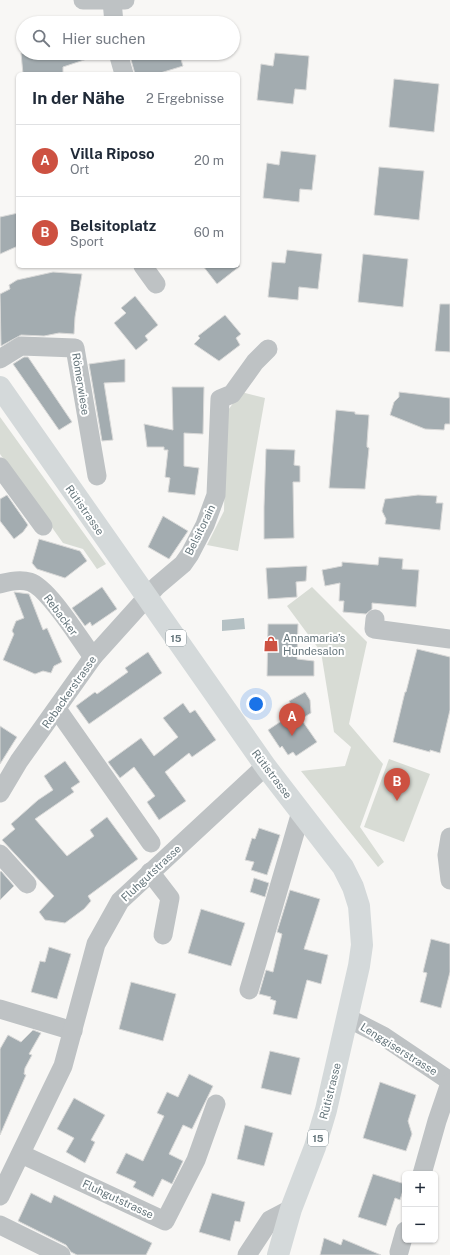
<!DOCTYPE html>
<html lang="de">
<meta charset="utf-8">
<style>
:root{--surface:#fff;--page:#f2f2f3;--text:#1f2937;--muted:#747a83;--line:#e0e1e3;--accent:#cd5141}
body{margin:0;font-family:"Public Sans",sans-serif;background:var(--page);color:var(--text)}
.controls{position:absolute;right:12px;bottom:12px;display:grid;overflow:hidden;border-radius:6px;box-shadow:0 1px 3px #0004}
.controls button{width:36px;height:36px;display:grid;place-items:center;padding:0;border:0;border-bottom:1px solid var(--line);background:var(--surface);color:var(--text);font:20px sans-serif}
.you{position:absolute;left:256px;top:704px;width:14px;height:14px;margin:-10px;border:3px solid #fff;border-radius:50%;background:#1a73e8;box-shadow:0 0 0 6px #1a73e833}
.badge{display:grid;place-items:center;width:26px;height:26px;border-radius:50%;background:var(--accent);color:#fff;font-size:13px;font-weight:700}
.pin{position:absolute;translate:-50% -33px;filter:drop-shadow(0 1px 2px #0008)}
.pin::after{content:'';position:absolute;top:21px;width:14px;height:12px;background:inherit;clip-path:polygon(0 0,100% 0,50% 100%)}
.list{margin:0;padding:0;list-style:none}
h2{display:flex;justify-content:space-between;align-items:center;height:52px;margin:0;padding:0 16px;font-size:17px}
h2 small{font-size:13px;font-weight:400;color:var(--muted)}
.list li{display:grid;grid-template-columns:26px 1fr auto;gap:12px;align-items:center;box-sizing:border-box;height:72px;padding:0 16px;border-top:1px solid var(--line)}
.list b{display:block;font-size:15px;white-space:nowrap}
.list p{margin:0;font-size:13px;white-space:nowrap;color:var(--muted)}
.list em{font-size:13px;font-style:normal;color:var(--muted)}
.icon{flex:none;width:22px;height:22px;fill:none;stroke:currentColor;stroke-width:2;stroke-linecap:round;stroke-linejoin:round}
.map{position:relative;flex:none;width:450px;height:1255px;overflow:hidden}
.search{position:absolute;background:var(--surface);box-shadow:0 1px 3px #0004;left:16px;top:16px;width:224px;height:44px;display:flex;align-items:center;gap:10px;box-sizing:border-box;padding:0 14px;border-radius:22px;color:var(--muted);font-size:15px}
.panel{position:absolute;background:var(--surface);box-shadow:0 1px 3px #0004;left:16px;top:72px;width:224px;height:196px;border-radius:6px}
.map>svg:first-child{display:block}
.green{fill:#d8dcd5}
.water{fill:#b5c1c4}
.building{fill:#a3acb0;stroke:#d9d9d8}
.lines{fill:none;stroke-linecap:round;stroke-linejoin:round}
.minor{stroke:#bec2c4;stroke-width:19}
.major{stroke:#d4d9da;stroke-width:22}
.labels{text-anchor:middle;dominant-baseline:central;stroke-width:4;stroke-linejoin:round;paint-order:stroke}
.shield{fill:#fff;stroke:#949fa3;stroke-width:1}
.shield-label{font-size:10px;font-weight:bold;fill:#66767c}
.street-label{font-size:11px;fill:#66767c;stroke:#fff}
.poi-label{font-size:11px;fill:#66767c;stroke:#fff;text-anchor:start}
</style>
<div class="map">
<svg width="450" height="1255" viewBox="0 0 450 1255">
<rect width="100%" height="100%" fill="#f8f7f5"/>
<!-- green -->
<g class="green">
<path d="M241,392L265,398L238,551L207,545L224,511L226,413Z"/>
<path d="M0,417L106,564L97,569L83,549L63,543L0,454Z"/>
<path d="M312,587L367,642L349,724L383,764L360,827L384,862L378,867L301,771L345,766L351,747L334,732L321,652L287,606Z"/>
<path d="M389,759L430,774L404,842L364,827Z"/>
</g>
<!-- water -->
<path class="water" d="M244,618L245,629L222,631V620Z"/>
<!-- building -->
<g class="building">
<path d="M21,53H95L96,56L63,67V74H23Z"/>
<path d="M129,53H179L183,66L157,74H135Z"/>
<path d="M275,53L309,56L306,90L295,89L293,104L257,100L261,64L273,66Z"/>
<path d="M394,79L439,84L434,132L389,127Z"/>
<path d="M281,151L316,155L312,190L300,189L299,202L263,198L267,163L279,165Z"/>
<path d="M379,167L424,171L419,220L374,215Z"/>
<path d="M18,213V246L0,254V217Z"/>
<path d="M287,250L322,254L318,289L299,287L298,300L268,297L272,262L285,263Z"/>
<path d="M363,254L408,259L403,307L358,302Z"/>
<path d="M203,266H240L217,284Z"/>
<path d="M53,272L82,274L75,317L74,334L59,333L44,336L21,335L1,346L0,294L10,289L9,285L17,280Z"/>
<path d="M135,296L158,325L145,336L148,340L136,350L114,323L126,313L121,308Z"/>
<path d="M440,304H450V352L435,351Z"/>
<path d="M225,315L241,334L236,338L240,345L219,361L194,344L200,338L198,336Z"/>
<path d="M24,357H28L72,422L59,430L13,364Z"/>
<path d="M125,359V382L104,383L113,440L102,441L89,364Z"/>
<path d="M172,387H204L203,434L184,433V466L199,468L195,495L168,492L170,478L165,477L168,450H164V447H147L144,424L173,430Z"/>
<path d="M399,392L450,398V424H445L444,430L425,429L390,415L394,402L399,397Z"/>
<path d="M336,410L355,412V414L369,415L367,443V447L369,448L365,489L329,488Z"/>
<path d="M266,449L295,450L294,465L300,466V482H293L294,538L264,539V507Z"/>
<path d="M7,495L28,525L23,532L14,539L0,521V499Z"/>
<path d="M418,495L437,496L436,503H443L440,530L385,524L386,519L382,511L385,499Z"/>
<path d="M163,516L188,531L169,559L148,547Z"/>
<path d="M39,539L80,551L87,561L65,578L37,569L32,563Z"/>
<path d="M379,557L403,559L402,569L419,570L416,607L372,603V609L366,614L343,612L344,601H339L340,583L325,586L322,570L342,566V562L378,565Z"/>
<path d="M307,566L306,581L296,582L297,597L268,599L266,568Z"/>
<path d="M102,587L117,609L92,626L90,622L85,626L72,608Z"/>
<path d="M14,592L29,594L43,630L47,628L62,662L54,666L51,673L43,671L35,674L3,660L14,634L12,631L16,621L24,618Z"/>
<path d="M268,624H298L297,659L314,661V676H267Z"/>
<path d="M417,649L450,657V710L440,753L430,750V752L393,742L405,692H406Z"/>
<path d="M148,652L162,673L89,724L76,706L95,692L97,694L128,672L125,668Z"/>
<path d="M305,692L310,700L311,713L301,719L317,742L296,756L293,752L288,755L282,746L280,748L268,730L295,712L289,701Z"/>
<path d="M183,703L190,713L195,710L216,740L192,757L189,753L165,772L186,801L159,820L147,802L155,796L134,767L120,778L108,762L141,738L154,756L178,737L163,718Z"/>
<path d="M0,726L17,737L0,764Z"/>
<path d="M65,761L80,782L71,788L74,792L35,819L67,856L94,836L90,830L107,817L138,859L88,896L91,901L84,909L65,923L45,920L39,912L54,896L2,840L15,829L11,824L38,800L53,790L44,776Z"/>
<path d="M259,828L280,835L267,875L251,870L254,862L245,860L252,838L255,839Z"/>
<path d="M1,871L14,886L0,900V872Z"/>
<path d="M254,878L269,883L265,897L250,892Z"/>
<path d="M290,890L320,899L304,949L328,955L321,984L307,980L297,1019L273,1014L276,1001L270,999L271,997L259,994L266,970L273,972L282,934L277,932Z"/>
<path d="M201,909L245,923L231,966L188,953Z"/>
<path d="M431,939L450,944V972L441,1008L420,1002L427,973L423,972Z"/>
<path d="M49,947L71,954L57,999L31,992L40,961L45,962Z"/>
<path d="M131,982L176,994L163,1041L119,1029Z"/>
<path d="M33,1030L41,1033L29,1054L32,1055L25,1068L24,1074L26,1075L0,1135V1049L8,1035L21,1042Z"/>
<path d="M270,1051L300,1058L291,1095L261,1088Z"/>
<path d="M189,1074L213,1086L192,1129L183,1125L169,1154L183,1161L172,1184L162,1179L153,1197L133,1187L136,1182L116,1173L126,1153L143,1161L164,1116L157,1113L167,1092L178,1097Z"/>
<path d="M380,1082L416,1095L408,1121L412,1134L406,1151L363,1138Z"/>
<path d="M74,1098L105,1115L91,1140L95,1142L85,1163L66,1152L74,1138L57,1129Z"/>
<path d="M245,1125L273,1133L264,1166L237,1159Z"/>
<path d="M373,1174L405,1184L400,1200L395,1198L386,1226L358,1217Z"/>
<path d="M31,1193L51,1203L54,1195L152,1243L146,1255H77L71,1252L66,1245L18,1221Z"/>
<path d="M212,1193L245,1202L240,1222L235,1221L230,1241L199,1232Z"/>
<path d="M324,1238L341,1245L343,1239L381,1255H320Z"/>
</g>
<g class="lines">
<!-- minor -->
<g class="minor">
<path d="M83,0H125"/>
<path d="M112,1L114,23"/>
<path d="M118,53L124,74"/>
<path d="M143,266L156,284"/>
<path d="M0,359L21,346L75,348L97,476"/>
<path d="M0,467L43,526"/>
<path d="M0,584C10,581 20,579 30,582C49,588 80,640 93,657"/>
<path d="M375,619L374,629L450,639"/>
<path d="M57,709L151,843"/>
<path d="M0,793L19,761L93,657L157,586L183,564L190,554L205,525L216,495L220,399L232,394L255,362L268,349"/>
<path d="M450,837L447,855L450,880"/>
<path d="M0,854L27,884"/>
<path d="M150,872L170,898L163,935"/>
<path d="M249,990L301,812"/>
<path d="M0,1009L73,1031"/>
<path d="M348,1018L383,1036L450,1081"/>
<path d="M21,1154L165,1221L196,1160L216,1104"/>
<path d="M422,1174L437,1121L450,1083"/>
<path d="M0,1196L63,1066L96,944L120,901L258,773L266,767"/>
<path d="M0,1225L61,1255"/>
<path d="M399,1252L405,1231"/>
<path d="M247,1255L270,1220L291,1209"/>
</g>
<!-- major -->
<path class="major" d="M0,387L266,767L343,867L353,887L359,906L362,945L359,966L326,1110L315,1147L291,1209L278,1255"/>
</g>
<!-- icons -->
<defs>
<g id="shop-bare" transform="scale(1.2)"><path d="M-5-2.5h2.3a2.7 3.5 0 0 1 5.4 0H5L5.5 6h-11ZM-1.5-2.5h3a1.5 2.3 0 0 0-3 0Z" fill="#cd5141" stroke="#fff" stroke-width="2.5" paint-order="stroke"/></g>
</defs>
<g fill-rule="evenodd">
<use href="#shop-bare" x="271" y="644"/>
</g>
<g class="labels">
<!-- shield labels -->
<g class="shield">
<rect x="166" y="630" width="20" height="16" rx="3"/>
<rect x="308" y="1130" width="20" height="16" rx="3"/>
</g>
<g class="shield-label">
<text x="176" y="638">15</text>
<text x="318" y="1138">15</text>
</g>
<!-- street labels -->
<g class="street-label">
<text transform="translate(81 384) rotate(81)">Römerwiese</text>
<text transform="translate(85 510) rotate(55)">Rütistrasse</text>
<text transform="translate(200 530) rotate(-64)">Belsitorain</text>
<text transform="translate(61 615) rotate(53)">Rebacker</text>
<text transform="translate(69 692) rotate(-55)">Rebackerstrasse</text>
<text transform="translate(272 774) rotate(53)">Rütistrasse</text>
<text transform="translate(151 873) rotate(-43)">Fluhgutstrasse</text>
<text transform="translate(399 1049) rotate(32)">Lenggiserstrasse</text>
<text transform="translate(330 1091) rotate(-76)">Rütistrasse</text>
<text transform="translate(118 1199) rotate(25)">Fluhgutstrasse</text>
</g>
<!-- poi labels -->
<g class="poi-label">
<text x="283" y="638">Annamaria’s<tspan x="283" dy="13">Hundesalon</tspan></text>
</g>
</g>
</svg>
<div class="controls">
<button>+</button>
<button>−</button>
</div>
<div class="you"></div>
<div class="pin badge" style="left:292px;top:736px">A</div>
<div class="pin badge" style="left:397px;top:801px">B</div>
<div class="search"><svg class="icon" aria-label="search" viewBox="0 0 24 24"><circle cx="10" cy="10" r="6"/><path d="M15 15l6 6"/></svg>Hier suchen</div>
<section class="panel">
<h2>In der Nähe<small>2 Ergebnisse</small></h2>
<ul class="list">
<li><span class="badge">A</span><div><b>Villa Riposo</b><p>Ort</p></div><em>20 m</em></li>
<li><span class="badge">B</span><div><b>Belsitoplatz</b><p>Sport</p></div><em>60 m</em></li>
</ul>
</section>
</div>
